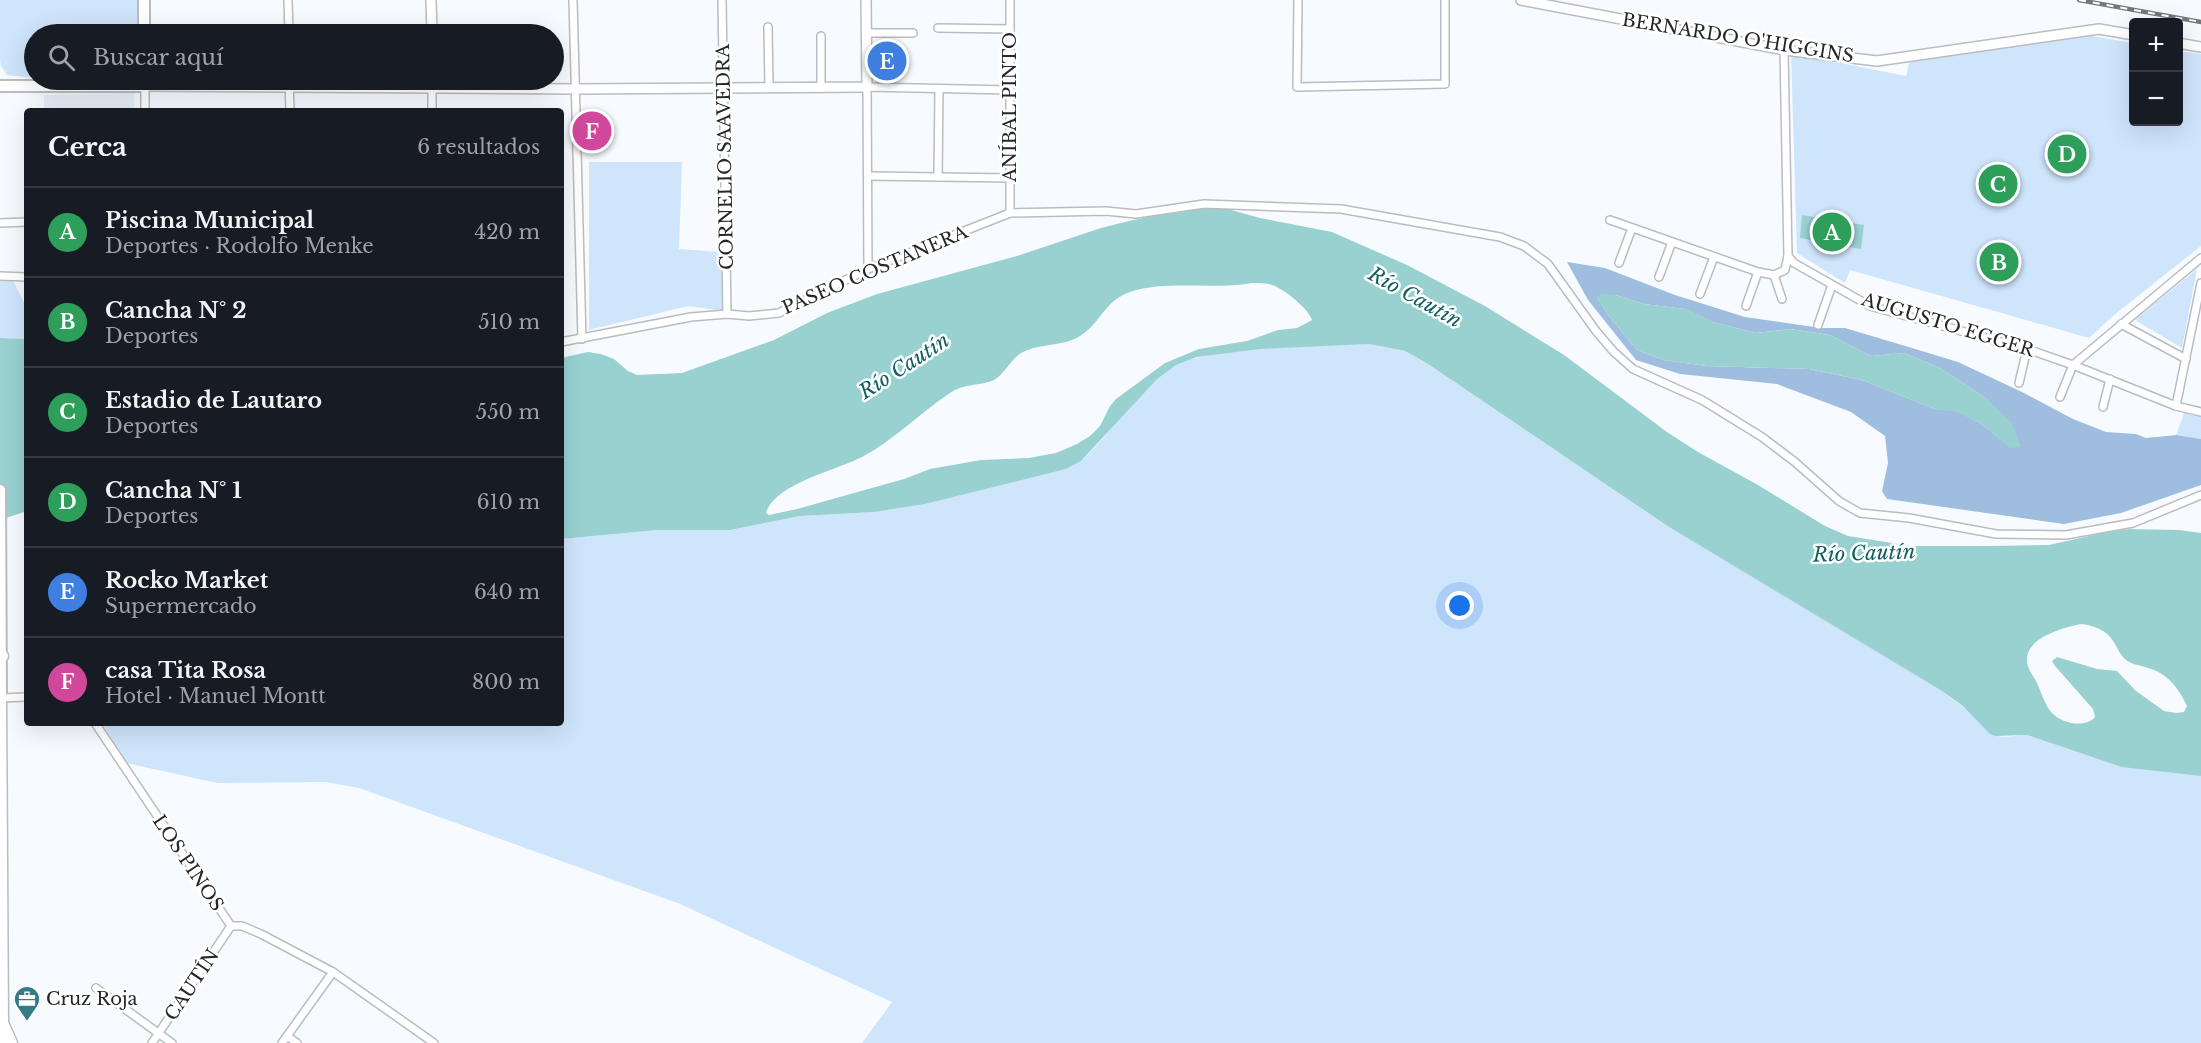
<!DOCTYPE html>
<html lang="es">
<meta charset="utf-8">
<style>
:root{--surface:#171b24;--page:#20242c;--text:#f1f3f6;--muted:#9ea1a6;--line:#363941;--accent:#b45309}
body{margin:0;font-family:"Libre Baskerville",serif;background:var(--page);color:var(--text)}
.controls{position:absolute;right:18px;top:18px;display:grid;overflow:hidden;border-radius:6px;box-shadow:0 6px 24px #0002}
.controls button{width:54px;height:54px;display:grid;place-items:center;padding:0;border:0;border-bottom:2px solid var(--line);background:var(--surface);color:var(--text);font:30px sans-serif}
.you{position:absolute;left:1460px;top:606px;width:21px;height:21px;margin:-15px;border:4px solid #fff;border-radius:50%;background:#1a73e8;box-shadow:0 0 0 9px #1a73e833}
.badge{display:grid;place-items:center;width:39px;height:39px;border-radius:50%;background:var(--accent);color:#fff;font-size:20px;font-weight:700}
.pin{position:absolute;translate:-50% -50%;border:3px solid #fff;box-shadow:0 2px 6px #0006}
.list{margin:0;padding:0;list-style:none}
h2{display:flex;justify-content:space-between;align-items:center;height:78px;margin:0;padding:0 24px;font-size:26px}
h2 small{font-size:20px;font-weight:400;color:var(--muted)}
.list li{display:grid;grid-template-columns:39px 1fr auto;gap:18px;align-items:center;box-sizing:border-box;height:90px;padding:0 24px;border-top:2px solid var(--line)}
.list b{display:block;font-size:22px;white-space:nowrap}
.list p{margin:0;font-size:20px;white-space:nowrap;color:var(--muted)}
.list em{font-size:20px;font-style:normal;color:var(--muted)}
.icon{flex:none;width:33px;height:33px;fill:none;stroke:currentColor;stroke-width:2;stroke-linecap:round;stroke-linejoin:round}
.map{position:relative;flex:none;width:2201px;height:1043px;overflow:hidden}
.search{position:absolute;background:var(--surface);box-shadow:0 6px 24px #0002;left:24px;top:24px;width:540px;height:66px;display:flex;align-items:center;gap:15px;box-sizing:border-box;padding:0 21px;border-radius:33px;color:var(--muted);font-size:22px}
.panel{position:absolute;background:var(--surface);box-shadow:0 6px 24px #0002;left:24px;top:108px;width:540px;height:618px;border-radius:6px}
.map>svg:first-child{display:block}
.built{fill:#e6eff9}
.green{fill:#cfe5fc}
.forest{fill:#9fbedf;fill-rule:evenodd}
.water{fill:#99d1d1;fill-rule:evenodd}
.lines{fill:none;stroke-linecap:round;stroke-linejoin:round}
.street-casing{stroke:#b9bcc0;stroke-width:10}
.secondary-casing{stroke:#b9bcc0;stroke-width:12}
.primary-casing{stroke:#b9bcc0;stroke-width:14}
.highway-casing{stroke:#b9bcc0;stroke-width:15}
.street{stroke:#fff;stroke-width:7}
.secondary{stroke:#fff;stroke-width:9}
.primary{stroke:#fff;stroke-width:10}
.highway{stroke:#fff;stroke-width:12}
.rail-casing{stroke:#75777a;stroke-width:4.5}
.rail{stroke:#fff;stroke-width:2;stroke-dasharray:7;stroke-linecap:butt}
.labels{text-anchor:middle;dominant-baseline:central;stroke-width:5;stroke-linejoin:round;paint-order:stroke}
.street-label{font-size:18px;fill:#262729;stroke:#fff}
.poi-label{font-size:18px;fill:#262729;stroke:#fff;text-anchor:start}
.water-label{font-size:20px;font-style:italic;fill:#115f5f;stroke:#fff}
</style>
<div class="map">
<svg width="2201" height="1043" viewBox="0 0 2201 1043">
<rect width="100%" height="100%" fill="#f7fbff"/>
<!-- built -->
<path class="built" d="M134,93V111H44V95Z"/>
<!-- green -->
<g class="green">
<path d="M0,0H139L140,34H34V78L7,75L1,66L0,59Z"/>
<path d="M2080,34L2133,43L2134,122H2178L2179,51L2201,54V246L2114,315L2089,338L1850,270L1845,283L1797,253L1791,53L1906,76L1910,59Z"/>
<path d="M589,162H682L679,249L720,252L724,311L688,306L589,330Z"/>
<path d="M2197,269L2182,348L2135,320Z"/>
<path d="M0,273L11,277L27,308V339L0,338Z"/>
<path d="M1369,344L1405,351L1425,362L1669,527L1942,691L1973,714L1990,734L2002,737L2027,735L2083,754L2201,776V1043H862L892,1002L680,904L359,788L326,782L217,783L126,763L102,723H561V539L657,530H730L800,516L875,512L925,504L1065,469L1081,461C1111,434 1133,395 1166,371C1204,344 1320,345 1369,344Z"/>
<path d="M2186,408L2201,412V439L2176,435Z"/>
</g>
<!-- forest -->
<path class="forest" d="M1567,262L1605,268L1675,295L1745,317L1821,328H1845L1912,348L1958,362L2022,392L2073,419L2106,432L2136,434L2146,438L2176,435L2201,439V485L2121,513L2064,524L1887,499L1882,491L1888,463L1885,436L1851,412L1777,384L1680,374L1636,360L1588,300ZM1616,295L1644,304L1685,309L1712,322L1756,333L1790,329L1830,335L1871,356L1904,353L1940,368L1987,399L2010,447L1980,423L1957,411L1935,409L1862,380L1809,369L1707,366L1663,360L1637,350L1609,316L1597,297Z"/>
<!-- water -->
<g class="water">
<path d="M1224,208L1260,218L1332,232L1407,265L1485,306L1564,355L1667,432L1698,452L1758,485L1825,526L1848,536L1911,546H1990L2049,545L2107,532L2130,529L2179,530L2201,533V776L2122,767L2027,735L1995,736L1990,734L1963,706L1942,691L1669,527L1425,362L1405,351L1369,344L1259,349L1197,357L1176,365L1157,379L1081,461L1066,469L925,504L875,512L800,516L730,530H657L561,539V358L588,352L601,354L614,359L628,371L637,375L682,373L774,340L827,313L877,294L1017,256L1101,228L1133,220L1190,209ZM1252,283C1259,283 1266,283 1272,285C1283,288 1309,309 1312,320L1297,328L1278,330L1247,341L1199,349L1165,363L1116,399L1110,406L1100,426L1090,436L1077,444L1056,453L1029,458L981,460L930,469L904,479L797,509L769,515L766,513C774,484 837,470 862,457C894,440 920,413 950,393C965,383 981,386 994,380C1005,374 1011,358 1023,352C1041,343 1062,347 1080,336C1101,323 1104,301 1130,292C1166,280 1213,290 1252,283ZM2081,624C2092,625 2107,630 2113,641C2117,647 2120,655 2126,660C2133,665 2140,665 2148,668C2167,673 2179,688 2187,706L2184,712L2176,713L2164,711L2136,691L2117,671L2097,669L2057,657L2052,661L2055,666L2093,709L2095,717C2086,728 2063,724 2053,714C2045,706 2041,691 2036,681C2034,677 2031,673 2029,669C2017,640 2061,628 2081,624Z"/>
<path d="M1802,215L1864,225L1861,249L1800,238Z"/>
<path d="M1602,294L1616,295L1644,304L1686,309L1712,322L1756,333L1790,329L1830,335L1871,356L1904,353L1940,368L1987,399L2012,423L2021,447L2010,448L1980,423L1957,412L1935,409L1862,380L1809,369L1707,366L1663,360L1637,350L1609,316L1597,297Z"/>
<path d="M0,338L27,339V511L0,520Z"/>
</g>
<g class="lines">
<!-- street casing -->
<g class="street-casing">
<g id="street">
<path d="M288,0L289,34"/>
<path d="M573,0L582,339"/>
<path d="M722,0L727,314"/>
<path d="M1010,0V213"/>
<path d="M1298,0L1297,87L1445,84V0"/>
<path d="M768,27L769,88"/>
<path d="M938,28L1010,29"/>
<path d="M867,33H913"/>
<path d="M289,80L290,111"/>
<path d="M145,86V111"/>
<path d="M432,87V111"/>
<path d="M821,88V36"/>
<path d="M868,176L1010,178"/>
<path d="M938,177L939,89"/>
<path d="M1610,220L1758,272L1774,275L1785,270L1788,256L1784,50"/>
<path d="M0,223L27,222"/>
<path d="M1788,256L1794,263L1870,306L2027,349L2073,365L2176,406L2201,412"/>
<path d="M1619,263L1632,228"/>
<path d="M868,269L867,87L1010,90"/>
<path d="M1774,275L1782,299"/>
<path d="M0,276L27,277"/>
<path d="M1659,277L1672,242"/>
<path d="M1700,294L1714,257"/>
<path d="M1746,306L1758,272"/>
<path d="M2121,324L2186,359"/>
<path d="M1818,325L1832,285"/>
<path d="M561,342L691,317L727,314L749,316L779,313L868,269L1010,213L1106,211L1136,214L1204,204L1341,209L1500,237L1524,246L1548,264L1596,331L1613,351L1633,369L1702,400L1762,437L1795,462L1839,501L1860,513L1909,518L1996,534L2066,535L2133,523L2201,495"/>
<path d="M2019,383L2027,349"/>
<path d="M2060,397L2073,365L2201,258"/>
<path d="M2176,406L2201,283"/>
<path d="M2103,407L2110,379"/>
<path d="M1,698L27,697"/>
<path d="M95,723L231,926"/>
<path d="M231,926H242L261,934L333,972L434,1043"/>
<path d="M96,988L172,1043"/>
<path d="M287,1036L297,1043"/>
<path d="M152,1043L231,926"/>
<path d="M282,1043L333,972"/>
</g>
</g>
<!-- secondary casing -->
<g class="secondary-casing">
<g id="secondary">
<path d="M431,0L432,34"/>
<path d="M1521,0L1784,50L1877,61L2099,29L2134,35"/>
<path d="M2178,43L2201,47"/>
<path d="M145,86L576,89L867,87L866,0"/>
<path d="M2,1043V1025"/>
</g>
</g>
<!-- primary casing -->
<g class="primary-casing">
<g id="primary">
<path d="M144,0V34"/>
<path d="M0,86H145L144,80"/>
<path d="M0,490L1,698"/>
</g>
</g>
<!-- highway casing -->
<g class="highway-casing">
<g id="highway">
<path d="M0,658L2,656"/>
<path d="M0,697L2,1023L11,1043"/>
</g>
</g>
<!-- street -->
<use href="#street" class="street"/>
<!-- secondary -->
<use href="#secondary" class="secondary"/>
<!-- primary -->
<use href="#primary" class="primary"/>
<!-- highway -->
<use href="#highway" class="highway"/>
<!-- rail casing -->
<g class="rail-casing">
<path id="rail" d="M2079,0L2201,22"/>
</g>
<!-- rail -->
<use href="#rail" class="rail"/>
</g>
<!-- icons -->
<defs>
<g id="office-pin" transform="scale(1.35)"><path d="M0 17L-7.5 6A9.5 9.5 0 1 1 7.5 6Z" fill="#357b87" stroke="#fff"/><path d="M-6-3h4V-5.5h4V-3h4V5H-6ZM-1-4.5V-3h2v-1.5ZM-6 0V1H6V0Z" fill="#fff"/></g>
</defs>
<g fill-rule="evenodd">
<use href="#office-pin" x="27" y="999"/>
</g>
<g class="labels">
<!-- street labels -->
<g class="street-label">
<text transform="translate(1738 38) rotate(9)">BERNARDO O'HIGGINS</text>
<text transform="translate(1010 107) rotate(-90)">ANÍBAL PINTO</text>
<text transform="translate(725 157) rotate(-91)">CORNELIO SAAVEDRA</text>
<text transform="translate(875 270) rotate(-23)">PASEO COSTANERA</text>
<text transform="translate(1948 325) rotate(17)">AUGUSTO EGGER</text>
<text transform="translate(188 863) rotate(56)">LOS PINOS</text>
<text transform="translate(192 985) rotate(-56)">CAUTÍN</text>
</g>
<!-- poi labels -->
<g class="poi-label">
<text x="46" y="999">Cruz Roja</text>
</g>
<!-- water labels -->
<g class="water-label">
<text transform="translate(1415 297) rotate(29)">Río Cautín</text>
<text transform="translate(904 366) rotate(-33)">Río Cautín</text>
<text transform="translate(1864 553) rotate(-2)">Río Cautín</text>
</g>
</g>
</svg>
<div class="controls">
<button>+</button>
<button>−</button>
</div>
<div class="you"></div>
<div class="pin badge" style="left:1832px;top:232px;background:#2e9e5b">A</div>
<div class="pin badge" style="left:1999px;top:262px;background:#2e9e5b">B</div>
<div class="pin badge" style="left:1998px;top:184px;background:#2e9e5b">C</div>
<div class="pin badge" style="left:2067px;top:154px;background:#2e9e5b">D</div>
<div class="pin badge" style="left:887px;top:61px;background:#3f7fe0">E</div>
<div class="pin badge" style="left:592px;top:131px;background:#d1479c">F</div>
<div class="search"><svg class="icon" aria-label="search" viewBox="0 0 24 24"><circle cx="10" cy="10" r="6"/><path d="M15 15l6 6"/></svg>Buscar aquí</div>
<section class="panel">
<h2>Cerca<small>6 resultados</small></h2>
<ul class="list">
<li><span class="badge" style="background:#2e9e5b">A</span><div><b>Piscina Municipal</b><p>Deportes · Rodolfo Menke</p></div><em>420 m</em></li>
<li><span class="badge" style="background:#2e9e5b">B</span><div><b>Cancha N° 2</b><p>Deportes</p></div><em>510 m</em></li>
<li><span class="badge" style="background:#2e9e5b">C</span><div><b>Estadio de Lautaro</b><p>Deportes</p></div><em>550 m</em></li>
<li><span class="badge" style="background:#2e9e5b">D</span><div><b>Cancha N° 1</b><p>Deportes</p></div><em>610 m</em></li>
<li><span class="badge" style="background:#3f7fe0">E</span><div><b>Rocko Market</b><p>Supermercado</p></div><em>640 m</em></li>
<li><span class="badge" style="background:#d1479c">F</span><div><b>casa Tita Rosa</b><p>Hotel · Manuel Montt</p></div><em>800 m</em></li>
</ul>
</section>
</div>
